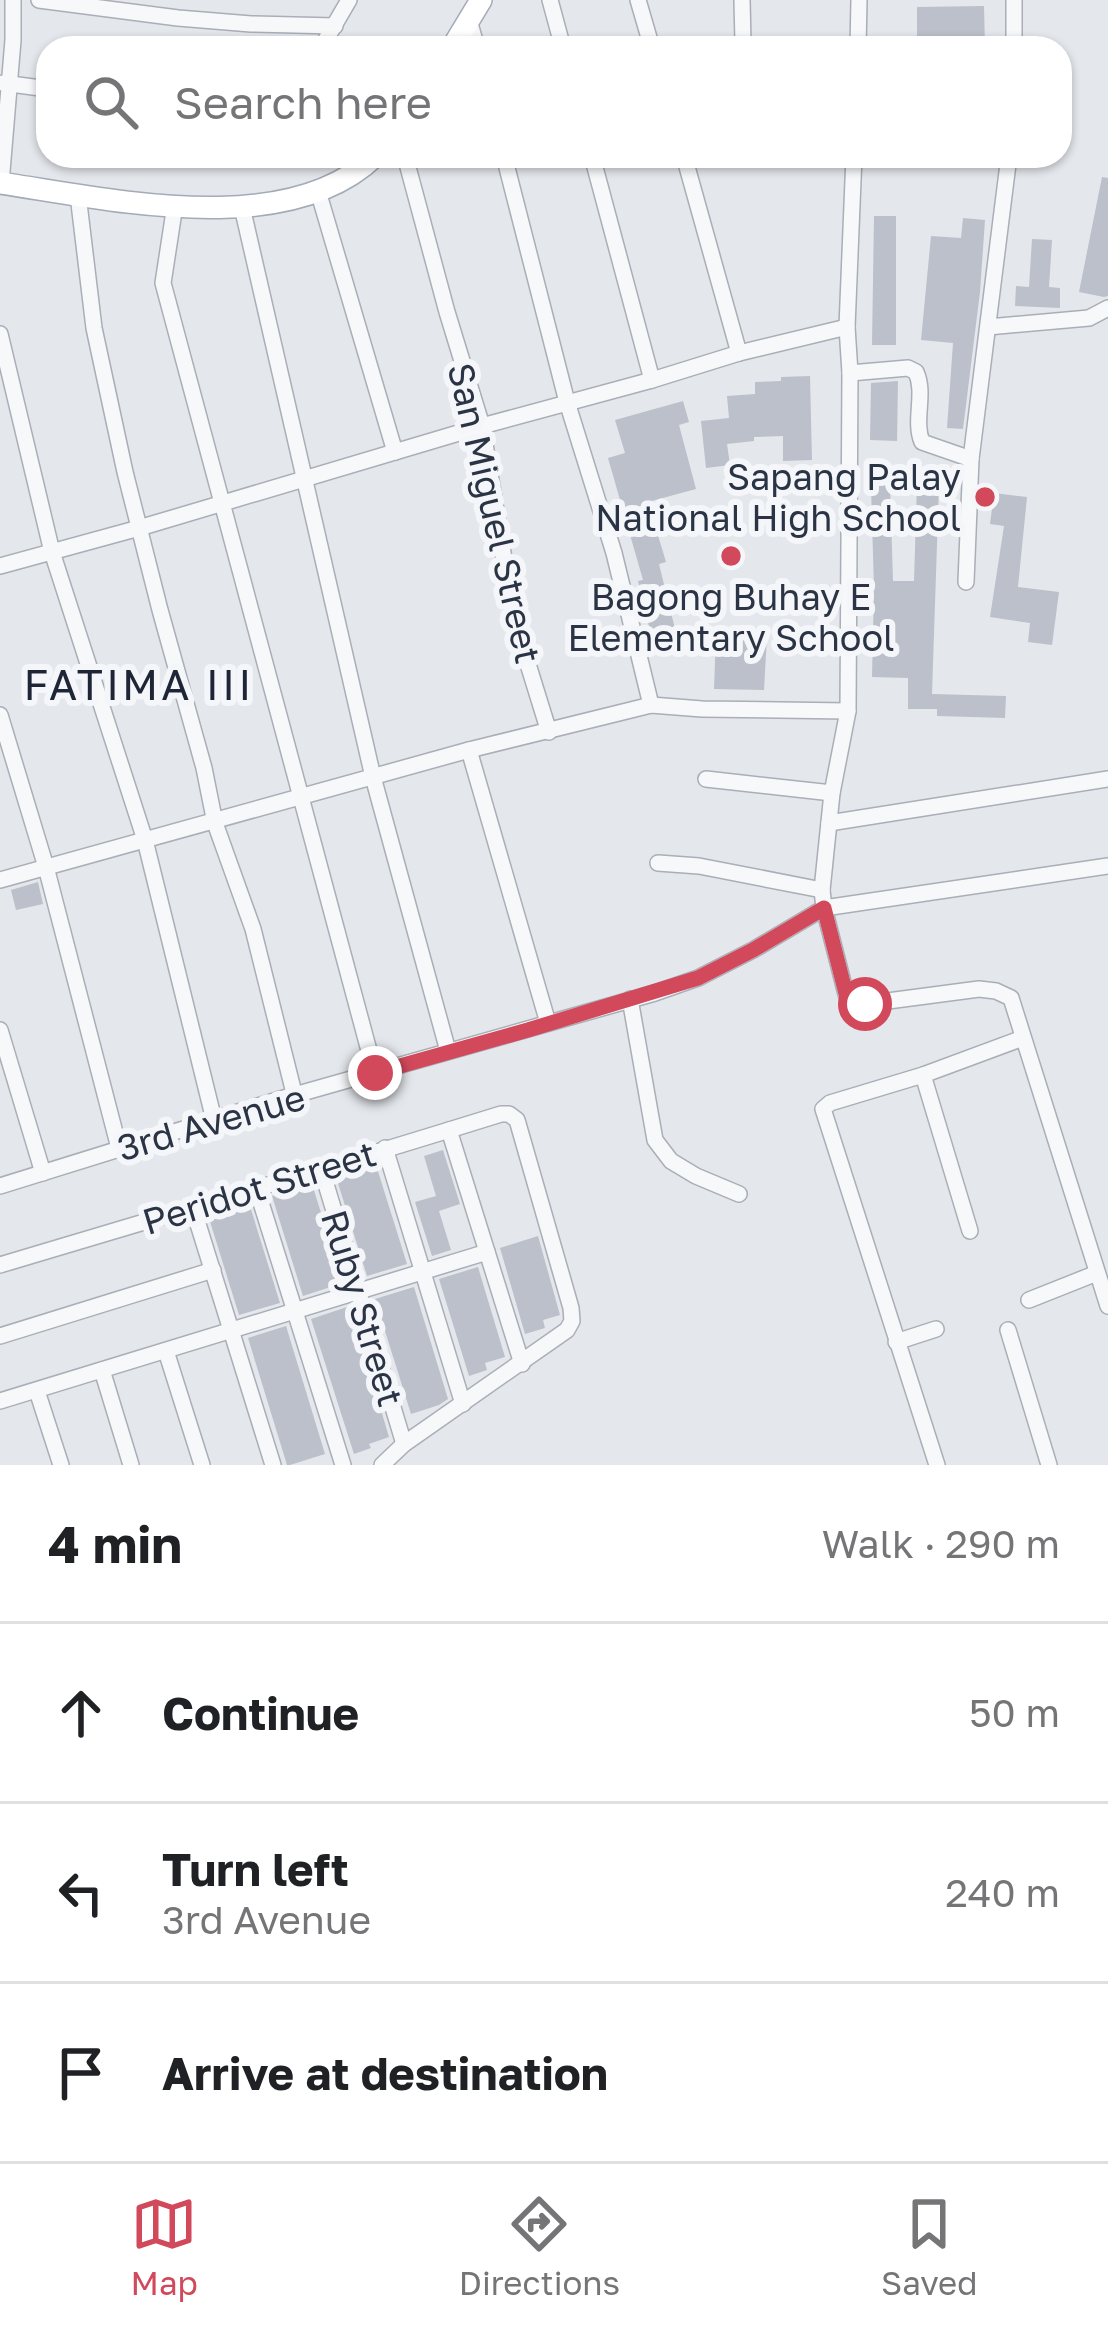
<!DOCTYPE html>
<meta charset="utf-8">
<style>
:root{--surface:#fff;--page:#f6f6f6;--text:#202124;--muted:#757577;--line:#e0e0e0;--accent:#d1495b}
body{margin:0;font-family:"Golos Text",sans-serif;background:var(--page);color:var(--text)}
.stop{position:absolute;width:36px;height:36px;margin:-27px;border:9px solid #d1495b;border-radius:50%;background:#fff}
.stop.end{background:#d1495b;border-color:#fff;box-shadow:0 3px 12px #0008}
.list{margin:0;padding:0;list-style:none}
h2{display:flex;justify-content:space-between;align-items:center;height:156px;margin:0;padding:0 48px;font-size:51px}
h2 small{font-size:39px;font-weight:400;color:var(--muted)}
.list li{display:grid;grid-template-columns:78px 1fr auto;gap:36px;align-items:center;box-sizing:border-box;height:180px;padding:0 48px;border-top:3px solid var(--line)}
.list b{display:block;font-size:45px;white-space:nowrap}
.list p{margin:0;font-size:39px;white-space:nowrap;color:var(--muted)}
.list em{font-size:39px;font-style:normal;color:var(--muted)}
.icon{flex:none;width:66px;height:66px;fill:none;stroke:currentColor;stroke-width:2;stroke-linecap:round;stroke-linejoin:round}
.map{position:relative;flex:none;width:1108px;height:1465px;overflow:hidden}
.search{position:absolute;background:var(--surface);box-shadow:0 3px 9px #0004;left:36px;right:36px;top:36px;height:132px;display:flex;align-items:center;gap:30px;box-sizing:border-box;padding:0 42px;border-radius:36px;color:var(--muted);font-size:45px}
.sheet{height:696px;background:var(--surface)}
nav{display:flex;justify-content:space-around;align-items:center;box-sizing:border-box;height:168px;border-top:3px solid var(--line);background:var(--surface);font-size:33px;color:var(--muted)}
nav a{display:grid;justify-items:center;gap:6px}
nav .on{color:var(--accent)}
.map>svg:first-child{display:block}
.building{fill:#bbc0ca}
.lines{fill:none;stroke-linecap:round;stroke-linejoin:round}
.minor-casing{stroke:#a9aeb7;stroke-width:18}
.major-casing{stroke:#a3abb8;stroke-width:24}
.minor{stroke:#f7f8fa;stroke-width:15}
.major{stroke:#fff;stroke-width:21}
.route{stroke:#d1495b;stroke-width:15}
.poi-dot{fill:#d1495b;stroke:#f4f6f9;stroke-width:4.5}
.labels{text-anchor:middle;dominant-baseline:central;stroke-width:12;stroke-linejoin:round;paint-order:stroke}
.poi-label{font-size:36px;fill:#2b3445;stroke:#f4f6f9;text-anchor:end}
.street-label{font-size:36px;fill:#2b3445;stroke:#f4f6f9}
.quarter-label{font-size:42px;letter-spacing:3px;fill:#1d2536;stroke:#f4f6f9}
</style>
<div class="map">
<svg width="1108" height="1465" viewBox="0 0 1108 1465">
<rect width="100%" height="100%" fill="#e4e7ec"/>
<!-- building -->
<g class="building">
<path d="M984,6L985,48H917V7Z"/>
<path d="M1102,177L1108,178V296L1104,297L1079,292Z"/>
<path d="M874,216H896V345H872Z"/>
<path d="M963,218L985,220L980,292L963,429L947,428L953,343L921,340L931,236L961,238Z"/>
<path d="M1032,239L1052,240L1049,287L1060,288V308L1015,306L1016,286L1029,287Z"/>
<path d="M810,376L812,460L783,461V436L754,437V441L727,444L730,465L706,468L701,421L729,418L727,396L755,394V382L781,381V377Z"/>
<path d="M898,381L897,441L870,440L871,383Z"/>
<path d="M683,401L689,422L679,425L696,489L648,502L666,562L659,564L677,637L653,643L638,581L643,580L608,458L625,453L615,420Z"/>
<path d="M917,483L939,484L932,694L1006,696L1005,718L937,716V709H908V678L872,677L874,588L871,486L890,485L893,581H914Z"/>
<path d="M994,493L1027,497L1018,587L1059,592L1052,645L1028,642L1030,623L990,617L1004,526L990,524Z"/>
<path d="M716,634L767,636L764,690L714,689Z"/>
<path d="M38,882L43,904L16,910L11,890Z"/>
<path d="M443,1150L460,1204L439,1211L451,1250L432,1256L415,1202L436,1196L424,1156Z"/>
<path d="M376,1165L407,1264L367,1276L336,1177Z"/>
<path d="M312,1184L343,1283L303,1296L272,1196Z"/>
<path d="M249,1203L280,1303L239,1315L208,1215Z"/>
<path d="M538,1236L560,1315L543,1320L545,1328L525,1334L500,1248Z"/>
<path d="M478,1267L505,1357L485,1363L487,1370L469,1376L439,1279Z"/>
<path d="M414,1287L448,1399L439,1405L411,1414L375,1299Z"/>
<path d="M350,1306L389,1437L369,1444L371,1448L354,1454L311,1319Z"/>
<path d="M286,1326L325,1454L290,1465H287L248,1338Z"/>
</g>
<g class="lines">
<!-- minor casing -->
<g class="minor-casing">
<g id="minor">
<path d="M39,0L178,18L251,24L335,26"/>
<path d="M550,0L563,48"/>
<path d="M638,0L652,48"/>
<path d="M742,0L743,43"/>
<path d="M469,20L477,48"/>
<path d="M321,48L349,0"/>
<path d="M858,48L859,0"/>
<path d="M1014,48V0"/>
<path d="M3,83L48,89"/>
<path d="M405,156L447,312L482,426L514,619L549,732"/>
<path d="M504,156L567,402L614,553L651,705"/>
<path d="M592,156L652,380"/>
<path d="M684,156L739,353"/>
<path d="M854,156L847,327L850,373L848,711L832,793L822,890L824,908L846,994L853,1001L865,1004L979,989L996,991L1011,998L1108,1306"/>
<path d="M1,183L13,40V0"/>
<path d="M318,191L395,452"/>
<path d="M78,195L94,328L125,472L160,610L204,768L215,823L253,929L295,1097"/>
<path d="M175,205L163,283L375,1073"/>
<path d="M242,207L373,777L448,1051"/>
<path d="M988,327L1089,318L1108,308"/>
<path d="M0,334L52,552L145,840L214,1120"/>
<path d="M850,373L908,368L916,372C926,394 913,420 922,442L971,459"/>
<path d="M0,566L139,528L482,426L652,380L739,353L847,327"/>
<path d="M966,582L971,459L1009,156"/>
<path d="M0,715L46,867L119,1148"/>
<path d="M469,750L548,1023"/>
<path d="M706,779L832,793"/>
<path d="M829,823L1108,779"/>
<path d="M658,863L699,866L822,890"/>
<path d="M0,880L469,750L651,705L702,709L848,711"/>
<path d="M630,999L655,1140L671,1161L696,1176L739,1194"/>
<path d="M0,1030L43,1173"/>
<path d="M923,1075L970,1231"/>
<path d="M449,1130L522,1364"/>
<path d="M385,1148L463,1404"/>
<path d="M322,1171L404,1444"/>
<path d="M0,1186L277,1100L655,993L698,978L753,950L824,908L1108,866"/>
<path d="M257,1190L343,1465"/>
<path d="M193,1208L273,1465"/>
<path d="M0,1265C167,1215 334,1166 501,1114H509L517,1120L571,1308L572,1321L567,1330L404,1444L382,1465"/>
<path d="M1029,1300L1097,1273"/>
<path d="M1008,1330L1049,1465"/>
<path d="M0,1336L213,1270"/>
<path d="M896,1342L936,1329"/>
<path d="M166,1351L202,1465"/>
<path d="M102,1370L131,1465"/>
<path d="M37,1391L61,1465"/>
<path d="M0,1401L487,1252"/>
<path d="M937,1465L823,1109L830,1103L923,1075L1023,1038"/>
</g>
</g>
<!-- major casing -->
<g class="major-casing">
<g id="major">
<path d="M452,48L481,0"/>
<path d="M0,183C109,199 287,241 375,156"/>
</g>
</g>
<!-- minor -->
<use href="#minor" class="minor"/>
<!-- major -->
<use href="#major" class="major"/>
</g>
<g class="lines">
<!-- route -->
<path class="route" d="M375,1073L528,1030L698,978L753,950L824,908L846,994L853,1001L865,1004"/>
</g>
<!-- markers -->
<g class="poi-dot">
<circle cx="985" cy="497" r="12"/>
<circle cx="731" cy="556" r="12"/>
</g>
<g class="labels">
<!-- poi labels -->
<g class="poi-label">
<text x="961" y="476">Sapang Palay<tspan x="961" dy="41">National High School</tspan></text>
<text x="731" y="596" text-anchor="middle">Bagong Buhay E<tspan x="731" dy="41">Elementary School</tspan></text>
</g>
<!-- street labels -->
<g class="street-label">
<text transform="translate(495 513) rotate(77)">San Miguel Street</text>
<text transform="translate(211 1122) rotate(-16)">3rd Avenue</text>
<text transform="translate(259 1187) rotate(-17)">Peridot Street</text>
<text transform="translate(363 1308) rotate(73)">Ruby Street</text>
</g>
<!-- quarter labels -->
<g class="quarter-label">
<text x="139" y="684">FATIMA III</text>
</g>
</g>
</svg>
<div class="stop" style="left:865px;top:1004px"></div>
<div class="stop end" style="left:375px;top:1073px"></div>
<div class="search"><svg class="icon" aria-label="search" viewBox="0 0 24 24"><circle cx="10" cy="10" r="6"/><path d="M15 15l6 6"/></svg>Search here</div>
</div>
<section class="sheet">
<h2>4 min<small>Walk · 290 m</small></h2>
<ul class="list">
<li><svg class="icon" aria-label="ahead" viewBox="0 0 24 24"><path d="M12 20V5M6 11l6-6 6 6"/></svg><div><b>Continue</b></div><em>50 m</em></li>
<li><svg class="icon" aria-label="left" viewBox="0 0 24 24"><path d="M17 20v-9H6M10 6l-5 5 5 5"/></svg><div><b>Turn left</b><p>3rd Avenue</p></div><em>240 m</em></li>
<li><svg class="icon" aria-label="arrive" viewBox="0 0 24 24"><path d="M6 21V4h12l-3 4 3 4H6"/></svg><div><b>Arrive at destination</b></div></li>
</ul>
</section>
<nav>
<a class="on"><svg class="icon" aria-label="map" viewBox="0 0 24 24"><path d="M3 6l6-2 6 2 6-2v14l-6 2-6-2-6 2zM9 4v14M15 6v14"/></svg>Map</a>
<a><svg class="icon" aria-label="directions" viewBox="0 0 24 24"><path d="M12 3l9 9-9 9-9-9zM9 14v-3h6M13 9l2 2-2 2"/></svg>Directions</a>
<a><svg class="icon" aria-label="saved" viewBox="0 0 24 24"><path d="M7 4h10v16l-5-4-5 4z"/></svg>Saved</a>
</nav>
